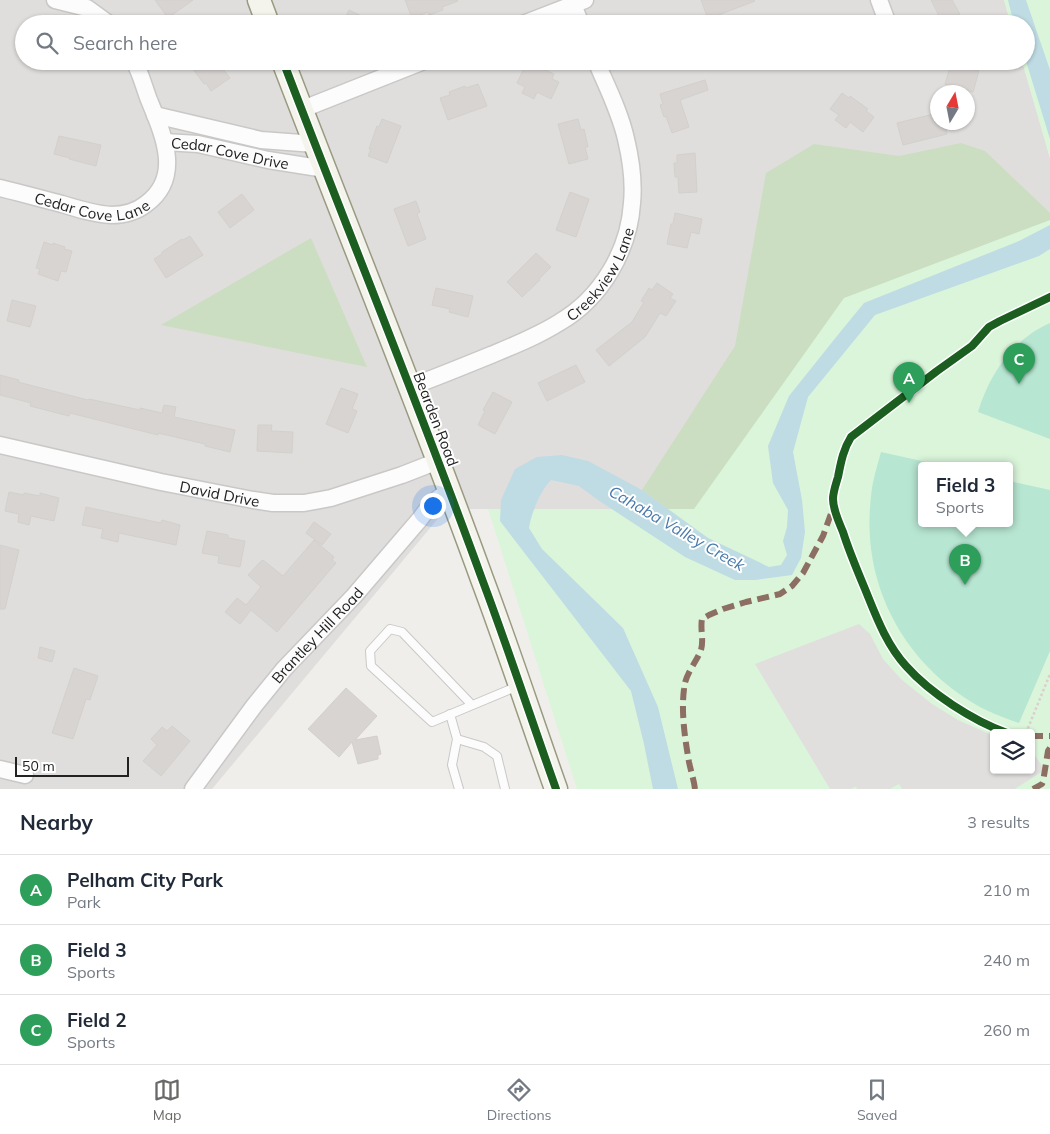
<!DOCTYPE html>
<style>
:root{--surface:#fff;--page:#f6f6f7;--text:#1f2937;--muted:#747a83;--line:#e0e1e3;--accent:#6a6968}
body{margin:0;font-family:Mulish,sans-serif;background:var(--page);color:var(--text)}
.controls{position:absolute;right:15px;bottom:15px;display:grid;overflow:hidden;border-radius:5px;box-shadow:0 1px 4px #0004}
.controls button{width:45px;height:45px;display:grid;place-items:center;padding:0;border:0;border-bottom:1px solid var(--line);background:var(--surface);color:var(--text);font:25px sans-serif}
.compass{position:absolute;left:930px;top:85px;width:45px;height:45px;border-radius:50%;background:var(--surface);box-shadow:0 1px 4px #0004;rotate:10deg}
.scale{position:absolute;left:15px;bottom:12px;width:114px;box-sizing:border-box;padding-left:5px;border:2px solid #222;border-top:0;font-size:14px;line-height:18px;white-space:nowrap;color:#222;-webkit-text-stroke:4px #fff;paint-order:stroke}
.you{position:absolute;left:432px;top:505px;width:18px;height:18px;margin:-12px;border:4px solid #fff;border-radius:50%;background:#1a73e8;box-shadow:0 0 0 8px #1a73e833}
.badge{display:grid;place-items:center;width:32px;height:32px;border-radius:50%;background:var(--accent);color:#fff;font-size:16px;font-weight:700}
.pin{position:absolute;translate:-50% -41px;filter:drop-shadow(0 1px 2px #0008)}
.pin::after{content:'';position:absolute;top:26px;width:18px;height:15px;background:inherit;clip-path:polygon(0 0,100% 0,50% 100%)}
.popup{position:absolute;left:918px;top:462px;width:95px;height:65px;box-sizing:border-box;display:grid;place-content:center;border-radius:5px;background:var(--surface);filter:drop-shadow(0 1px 4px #0005);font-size:16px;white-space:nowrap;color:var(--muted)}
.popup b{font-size:19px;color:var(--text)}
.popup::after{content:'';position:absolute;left:50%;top:100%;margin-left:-10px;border:10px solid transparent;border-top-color:var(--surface)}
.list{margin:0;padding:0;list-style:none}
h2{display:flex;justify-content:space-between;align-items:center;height:65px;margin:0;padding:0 20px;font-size:21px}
h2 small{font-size:16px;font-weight:400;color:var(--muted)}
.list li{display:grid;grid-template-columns:32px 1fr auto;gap:15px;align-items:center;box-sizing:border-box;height:70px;padding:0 20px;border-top:1px solid var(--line)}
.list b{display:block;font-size:19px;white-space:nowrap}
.list p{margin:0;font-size:16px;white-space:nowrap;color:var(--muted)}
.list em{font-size:16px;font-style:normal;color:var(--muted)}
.icon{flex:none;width:28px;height:28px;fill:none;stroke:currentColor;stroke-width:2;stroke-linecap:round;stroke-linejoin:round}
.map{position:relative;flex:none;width:1050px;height:789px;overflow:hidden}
.search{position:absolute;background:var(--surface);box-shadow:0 1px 4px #0004;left:15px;right:15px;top:15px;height:55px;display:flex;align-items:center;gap:12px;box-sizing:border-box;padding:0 18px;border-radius:28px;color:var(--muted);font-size:19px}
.sheet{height:275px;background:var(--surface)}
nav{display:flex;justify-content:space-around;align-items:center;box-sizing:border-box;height:70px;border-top:1px solid var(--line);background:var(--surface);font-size:14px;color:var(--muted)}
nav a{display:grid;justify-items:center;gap:2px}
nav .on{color:var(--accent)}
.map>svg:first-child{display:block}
.residential{fill:#dfdedc;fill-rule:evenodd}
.forest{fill:#cbdec1}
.park{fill:#daf5da;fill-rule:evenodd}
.pitch{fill:#b7e6d2}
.parking{fill:#e0dfde}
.water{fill:#bfdbe3}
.building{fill:#d7d4d2;stroke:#d3d0cc}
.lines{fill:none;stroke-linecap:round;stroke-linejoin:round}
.lane-casing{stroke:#c9c8c7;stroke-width:10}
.street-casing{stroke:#c9c8c7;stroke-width:19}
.secondary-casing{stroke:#999a82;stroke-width:25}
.path{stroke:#dccecd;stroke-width:2.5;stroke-dasharray:2.5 2.5;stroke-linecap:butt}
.lane{stroke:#fdfcfc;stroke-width:8}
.street{stroke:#fdfcfc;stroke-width:16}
.secondary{stroke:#f4f4ed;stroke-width:22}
.quiet{stroke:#8d6e63;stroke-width:6;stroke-dasharray:12 6;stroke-linecap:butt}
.cycleway-casing{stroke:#fff;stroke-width:11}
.cycleway{stroke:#1b5e20;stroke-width:8}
.labels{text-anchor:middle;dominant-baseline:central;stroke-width:4;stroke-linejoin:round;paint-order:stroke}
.street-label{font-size:15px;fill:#222;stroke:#fff}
.water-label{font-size:16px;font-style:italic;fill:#4a7aab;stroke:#fff}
</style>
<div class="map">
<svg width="1050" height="789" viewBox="0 0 1050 789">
<rect width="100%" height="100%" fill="#f0eeeb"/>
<!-- residential -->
<path class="residential" d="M0,0H1004L1011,24H24V61H1022L1050,158V220L694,509H446L212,789H0ZM938,92H968V122H938Z"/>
<!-- forest -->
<g class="forest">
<path d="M961,143L985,151L1050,213V225L708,538L642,490L735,346L766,173L814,144L899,156Z"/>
<path d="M311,238L367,367L161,325Z"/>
</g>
<!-- park -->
<g class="park">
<path d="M1004,0H1050V158L1022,61H1026V24H1011Z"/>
<path d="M1050,220V789H577L488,509H694L844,298ZM921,466H1009V524H921ZM994,733H1031V770H994Z"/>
</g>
<!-- pitch -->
<g class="pitch">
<path d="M1050,323V439L978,412C989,375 1013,339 1050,323Z"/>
<path d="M881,452L944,466H921V524H1009V481L1050,490V651L1019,723C1002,717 985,711 970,701C900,657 861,580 871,497C872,482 877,467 881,452Z"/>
</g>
<!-- parking -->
<path class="parking" d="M859,624L870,634L883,659L901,679L932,704L958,720L994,736V770H1031V750L1041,764L1043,771L1015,789H902L899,784L890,789H857L856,787L850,789H830L755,664Z"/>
<!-- water -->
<g class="water">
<path d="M1008,0H1026L1050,70V139L1026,61V24H1014Z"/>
<path d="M1050,225V249L1039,256L875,315L808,397L793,452L802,500L805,532L801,558L792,575L755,580H735L685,557L598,500L579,486L551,480C541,490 531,513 529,528L542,549L623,628L658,707L678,789H653L644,744L631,691L500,521L501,500L515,469L537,457L562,455L588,461L642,490L708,538L769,567L781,565L787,555L783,541L787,527L788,510L773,483L768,446L789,396L837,336L864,303L1019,241Z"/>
</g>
<!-- building -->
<g class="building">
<path d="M155,0H193L168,18Z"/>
<path d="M405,0H457L458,1L442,7L443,10L429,15L428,12L412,18Z"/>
<path d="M701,0H754L755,1L708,19Z"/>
<path d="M931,0H952L960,14L942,22Z"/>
<path d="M349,10L378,24H342Z"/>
<path d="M187,61H217L230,78L211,91L206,83L204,84Z"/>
<path d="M952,61H973L971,69L979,71L973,92L945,84Z"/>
<path d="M534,65L554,74L552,79L559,82L551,99L537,92L534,99L522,93L525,87L517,83L525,66L532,69Z"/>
<path d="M705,80L708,90L680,100L689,127L672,133L666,116L664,117L660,105L663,104L660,94Z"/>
<path d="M478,84L487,106L448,120L440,98L450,95L449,92L465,86L466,88Z"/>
<path d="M842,93L849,98L850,96L868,109L866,111L874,117L863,132L850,122L846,128L835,120L839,115L830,109Z"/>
<path d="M938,113V122H944L947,134L903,145L897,123Z"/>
<path d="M382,119L401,126L387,163L368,156L371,149H369L377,126L379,127Z"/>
<path d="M578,119L581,130L584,129L588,147H585L588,159L569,164L558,124Z"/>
<path d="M59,136L101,145L96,166L69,159L70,158L54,154Z"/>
<path d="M695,153L697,192L679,193L678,177H675L674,163H677V155Z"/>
<path d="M570,192L589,199L576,237L556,230Z"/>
<path d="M242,194L254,210L230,228L218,212Z"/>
<path d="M416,201L420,212L417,214L426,239L408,246L394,209Z"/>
<path d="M675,213L702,219L699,234L691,232L687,248L667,244L671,224H673Z"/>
<path d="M190,236L203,255L166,278L154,259L162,254V252L182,239L183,240Z"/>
<path d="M44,242L53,245V243L65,247L64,249L72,251L66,272L61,271L58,281L38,274L40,269L36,268Z"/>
<path d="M536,253L551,267L539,279L540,280L522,297L507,282Z"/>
<path d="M657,283L673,294L670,298L676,301L666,316L660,313L645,337L609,366L596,350L632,322L644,302L641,301L649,288L652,290Z"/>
<path d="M436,288L473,296L468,317L449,312L450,309L432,305Z"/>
<path d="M12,300L36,306L30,327L7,321Z"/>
<path d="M576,365L585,382L547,401L538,383Z"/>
<path d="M0,375L19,380L18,382L88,400L89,399L140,410V408L162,413L164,405L176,407L174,417L235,430L230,452L205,446V444L158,433V435L70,413L69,416L30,406L31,403L0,395Z"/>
<path d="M341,388L358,394L352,409L357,411L348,433L326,424Z"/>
<path d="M493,392L512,402L495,434L478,425L485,411L483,410Z"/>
<path d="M258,425H272L271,431L293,432L292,453L257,451Z"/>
<path d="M9,492L24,495V493L40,496V493L59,498L54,521L31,516L29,525L18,522L19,514L5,511Z"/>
<path d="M86,507L161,523L162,520L180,525L176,545L119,533L118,542L101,538L103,529L82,525Z"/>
<path d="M314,522L331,534L322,545L306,533Z"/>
<path d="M207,531L228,535V538L245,541L240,567L218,563L219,556L202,553Z"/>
<path d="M314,540L334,557L332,560L336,563L277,632L251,610L240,624L225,612L237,598L246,605L261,587L248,575L261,561H262L263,560L283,576Z"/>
<path d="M0,545L19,550L5,609H0Z"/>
<path d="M40,647L55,651L52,662L38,658Z"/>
<path d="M74,668L98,676L90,700L86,699L73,739L52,733Z"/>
<path d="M346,688L377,716L355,740L377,736L381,754L378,755V759L358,764L352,742L339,757L308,729Z"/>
<path d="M172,726L190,741L161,776L143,761L157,745L151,739L162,727L167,731Z"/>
</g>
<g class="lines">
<!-- lane casing -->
<g class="lane-casing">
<g id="lane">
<path d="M472,705L402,632L390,629L370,651L371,666L432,722L518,686"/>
<path d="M450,714L457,739L452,765L459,789"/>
<path d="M457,739L484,747L497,756L505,789"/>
</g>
</g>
<!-- street casing -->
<g class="street-casing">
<g id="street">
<path d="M55,0L87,8L109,24"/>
<path d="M879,0L888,24"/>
<path d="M573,5L581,24"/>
<path d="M523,24L585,0"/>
<path d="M302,111L313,105L424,61"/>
<path d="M155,115L261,140L315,144"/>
<path id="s1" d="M165,142L198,144L268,160L325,169"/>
<path id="s2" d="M0,188C21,193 42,199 62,204C78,209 94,214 111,215C123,215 136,212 146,204C183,177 163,134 149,100C144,87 141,74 134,61"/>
<path id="s3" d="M410,387C437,377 464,366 491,355C515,345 538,336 560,322C601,298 629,251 632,203C634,183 631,160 626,139C620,112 607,87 596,61"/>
<path id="s4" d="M0,445L161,482L253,500L273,503H304L331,498L402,475L438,461"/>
<path d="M0,769L25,775"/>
<path id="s5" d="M193,789L254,706L284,669L354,596L420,519L431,504L449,490"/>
</g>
</g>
<!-- secondary casing -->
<g class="secondary-casing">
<g id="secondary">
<path d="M259,0L268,24"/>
<path d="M283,61C349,234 419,405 482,579C508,648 531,719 556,789"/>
</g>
</g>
<!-- path -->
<path class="path" d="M1026,733L1050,674"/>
<!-- lane -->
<use href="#lane" class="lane"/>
<!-- street -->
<use href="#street" class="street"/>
<!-- secondary -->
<use href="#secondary" class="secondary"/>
<!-- quiet -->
<g class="quiet">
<path d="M1031,736H1050"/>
<path d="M695,789C694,780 691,772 689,762C685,739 681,713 684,689C685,674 696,663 701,650C704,640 700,629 702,619L709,615L723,609L746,602L780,594L792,586L803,573L823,536L833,508"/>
<path d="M1033,789L1042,784L1043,782L1048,751L1050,748"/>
</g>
<!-- cycleway casing -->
<g class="cycleway-casing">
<g id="cycleway">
<path d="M283,61C349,234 419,405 482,579C508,648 531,719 556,789"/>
<path d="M1007,733C973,721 930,693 906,666C886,644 876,616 865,589C857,570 849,551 843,532C839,522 833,510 833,499C833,492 836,484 838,477C841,462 843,450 851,437L937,371L972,346L989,327L1000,321L1050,297"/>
</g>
</g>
<!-- cycleway -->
<use href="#cycleway" class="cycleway"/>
</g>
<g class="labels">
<!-- street labels -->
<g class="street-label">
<text stroke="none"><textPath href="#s1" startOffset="66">Cedar Cove Drive</textPath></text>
<text stroke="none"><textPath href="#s2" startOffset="95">Cedar Cove Lane</textPath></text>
<text stroke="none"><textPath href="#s3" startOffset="228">Creekview Lane</textPath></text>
<text transform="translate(436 419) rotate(69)">Bearden Road</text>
<text stroke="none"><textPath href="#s4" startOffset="225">David Drive</textPath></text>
<text stroke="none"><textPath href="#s5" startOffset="198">Brantley Hill Road</textPath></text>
</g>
<!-- water labels -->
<g class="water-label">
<text transform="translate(677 528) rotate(30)">Cahaba Valley Creek</text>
</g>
</g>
</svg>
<div class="controls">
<button><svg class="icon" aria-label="layers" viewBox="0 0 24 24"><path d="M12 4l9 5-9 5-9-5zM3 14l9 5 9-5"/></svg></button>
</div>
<svg class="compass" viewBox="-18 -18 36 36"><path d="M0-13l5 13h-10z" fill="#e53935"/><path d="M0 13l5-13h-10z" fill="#747a83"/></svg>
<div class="scale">50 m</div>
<div class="you"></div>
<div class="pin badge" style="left:909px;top:403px;background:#2e9e5b">A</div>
<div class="pin badge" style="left:965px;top:585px;background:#2e9e5b">B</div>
<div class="popup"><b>Field 3</b>Sports</div>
<div class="pin badge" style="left:1019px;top:384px;background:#2e9e5b">C</div>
<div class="search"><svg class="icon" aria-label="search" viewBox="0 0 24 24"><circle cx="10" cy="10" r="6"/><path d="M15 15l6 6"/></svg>Search here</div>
</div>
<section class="sheet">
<h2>Nearby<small>3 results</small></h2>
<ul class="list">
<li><span class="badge" style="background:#2e9e5b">A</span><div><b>Pelham City Park</b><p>Park</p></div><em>210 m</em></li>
<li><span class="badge" style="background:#2e9e5b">B</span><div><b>Field 3</b><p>Sports</p></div><em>240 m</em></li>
<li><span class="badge" style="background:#2e9e5b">C</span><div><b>Field 2</b><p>Sports</p></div><em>260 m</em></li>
</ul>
</section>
<nav>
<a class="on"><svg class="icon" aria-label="map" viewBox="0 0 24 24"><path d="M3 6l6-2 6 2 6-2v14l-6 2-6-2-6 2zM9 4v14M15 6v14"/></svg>Map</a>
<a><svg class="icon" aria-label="directions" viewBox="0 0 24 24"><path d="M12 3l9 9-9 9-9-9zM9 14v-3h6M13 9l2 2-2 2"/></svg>Directions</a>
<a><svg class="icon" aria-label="saved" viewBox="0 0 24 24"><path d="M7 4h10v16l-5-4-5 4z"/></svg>Saved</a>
</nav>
